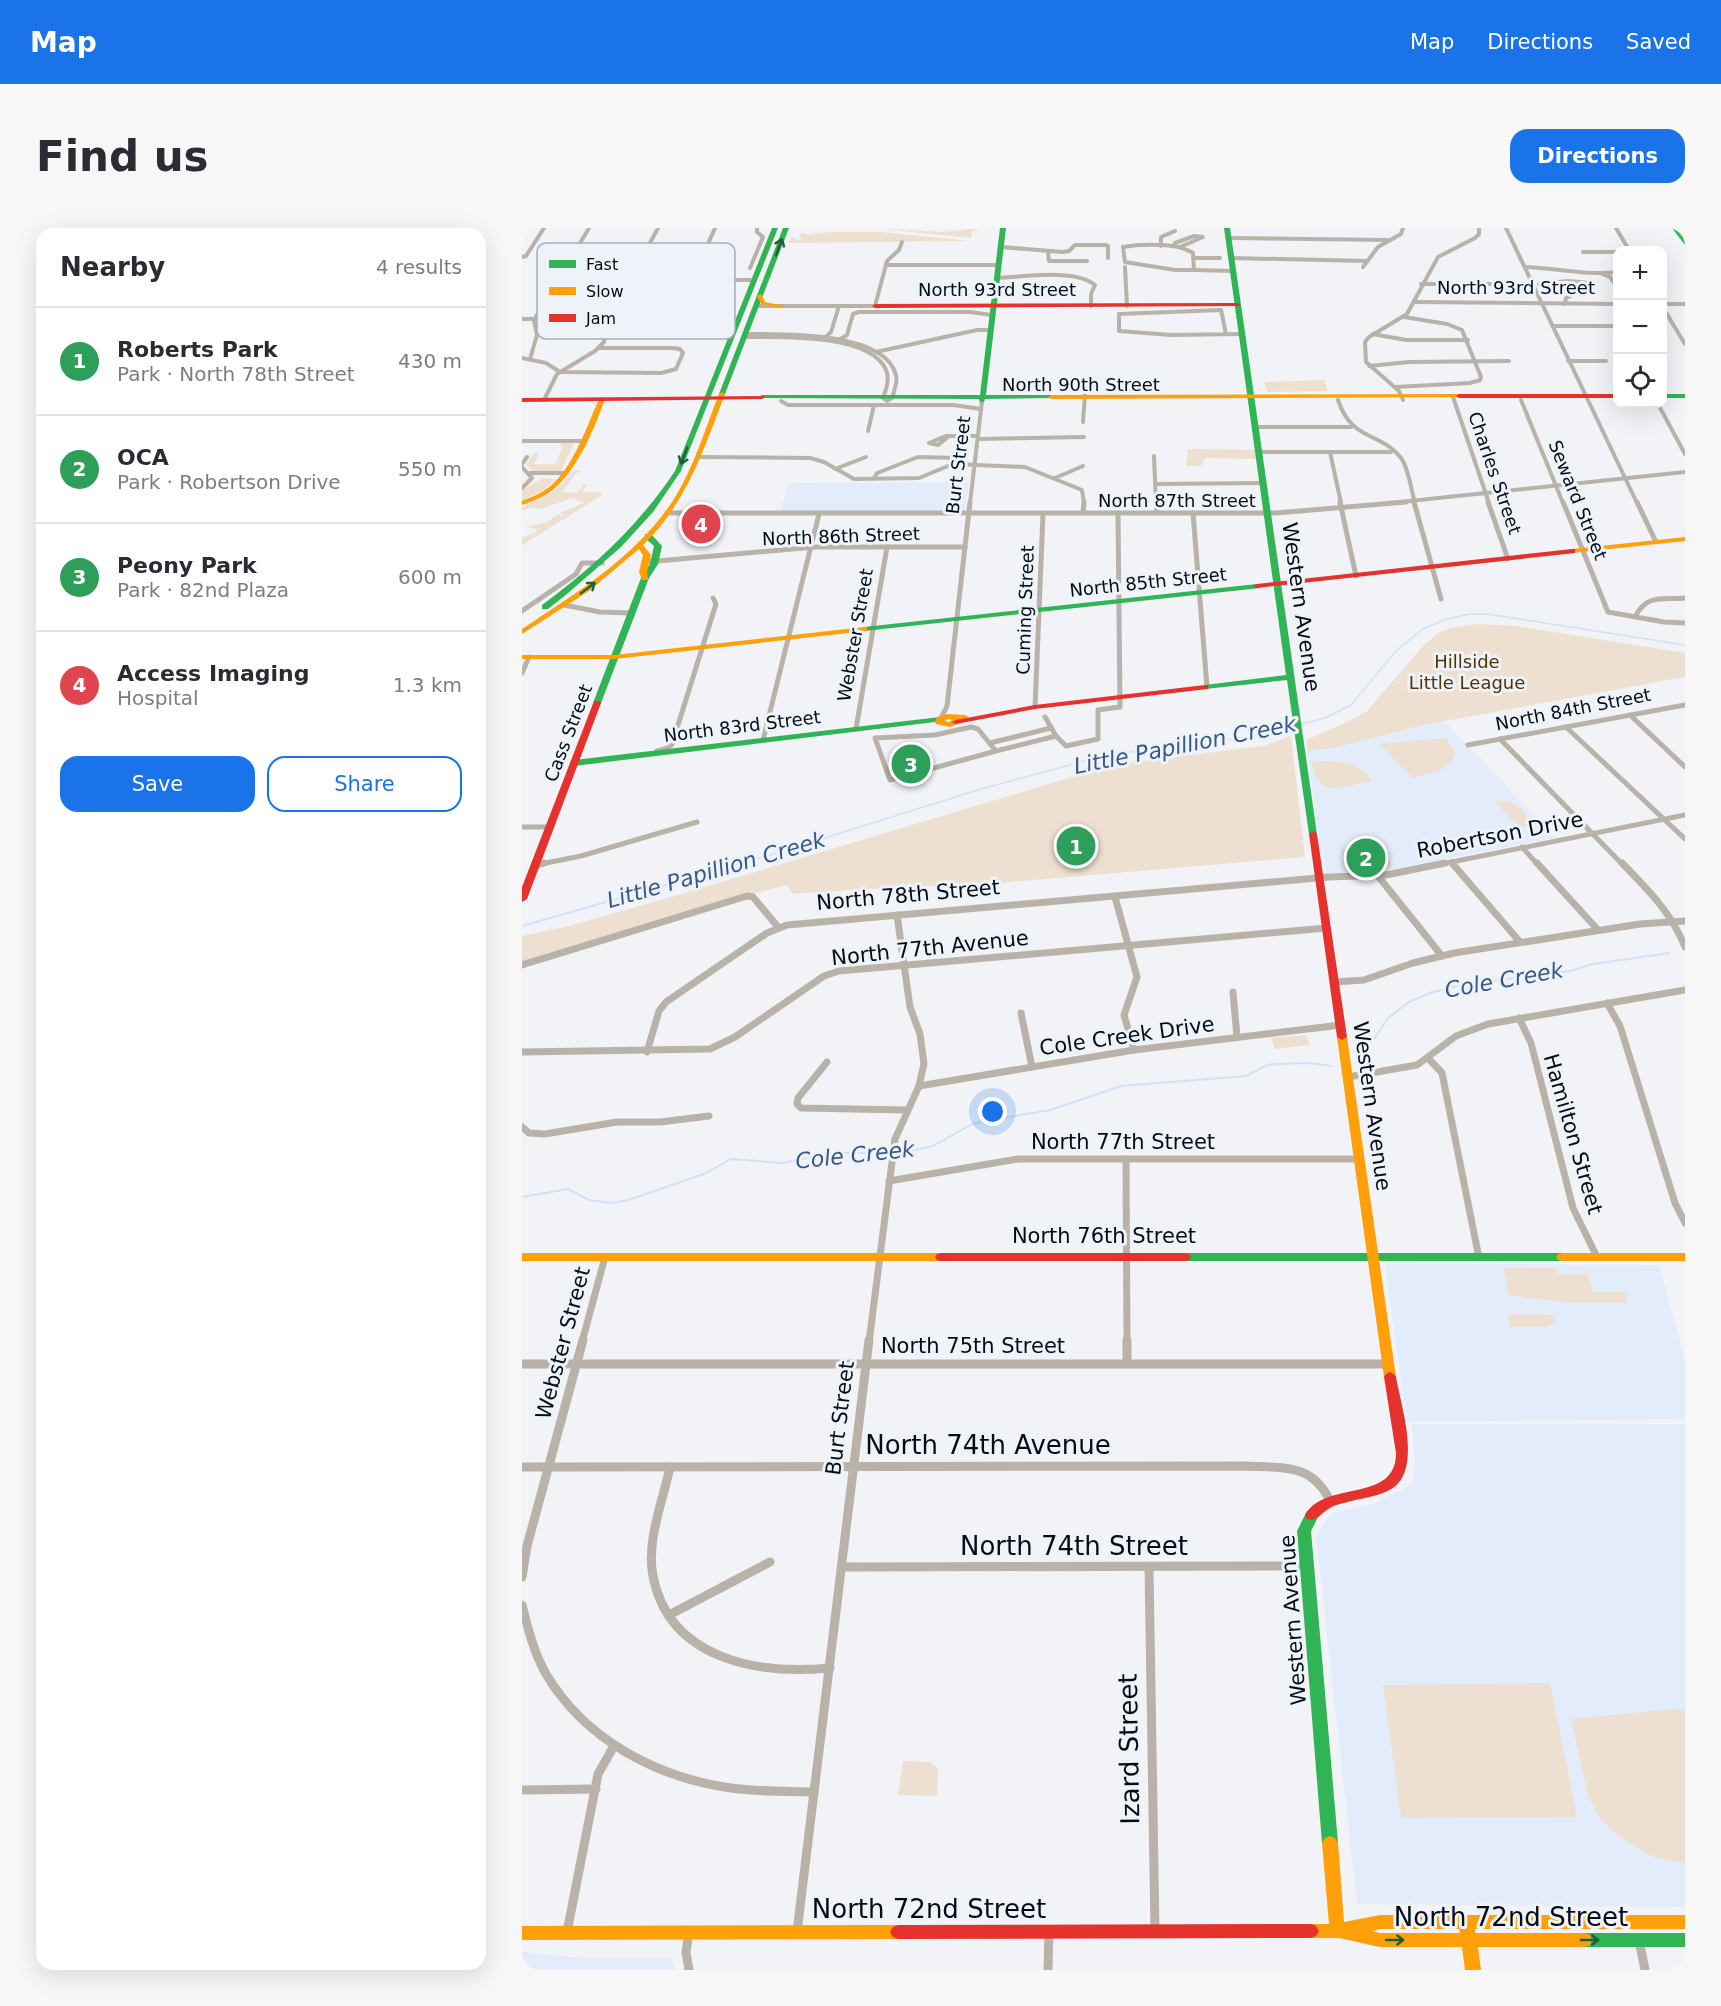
<!DOCTYPE html>
<meta charset="utf-8">
<style>
:root{--surface:#fff;--page:#f7f7f7;--text:#2b2b33;--muted:#7c7c81;--line:#e1e1e2;--accent:#1a73e8}
body{margin:0;font-family:"DejaVu Sans",sans-serif;background:var(--page);color:var(--text)}
.controls{position:absolute;right:18px;top:18px;display:grid;overflow:hidden;border-radius:12px;box-shadow:0 6px 24px #0002}
.controls button{width:54px;height:54px;display:grid;place-items:center;padding:0;border:0;border-bottom:2px solid var(--line);background:var(--surface);color:var(--text);font:30px sans-serif}
.you{position:absolute;left:471px;top:884px;width:21px;height:21px;margin:-15px;border:4px solid #fff;border-radius:50%;background:#1a73e8;box-shadow:0 0 0 9px #1a73e833}
.badge{display:grid;place-items:center;width:39px;height:39px;border-radius:50%;background:var(--accent);color:#fff;font-size:20px;font-weight:700}
.pin{position:absolute;translate:-50% -50%;border:3px solid #fff;box-shadow:0 2px 6px #0006}
.list{margin:0;padding:0;list-style:none}
h2{display:flex;justify-content:space-between;align-items:center;height:78px;margin:0;padding:0 24px;font-size:26px}
h2 small{font-size:20px;font-weight:400;color:var(--muted)}
.list li{display:grid;grid-template-columns:39px 1fr auto;gap:18px;align-items:center;box-sizing:border-box;height:108px;padding:0 24px;border-top:2px solid var(--line)}
.list b{display:block;font-size:22px;white-space:nowrap}
.list p{margin:0;font-size:20px;white-space:nowrap;color:var(--muted)}
.list em{font-size:20px;font-style:normal;color:var(--muted)}
.actions{display:flex;gap:12px;padding:18px 24px}
.actions a{flex:1;padding:14px 0;border:2px solid var(--accent);border-radius:18px;text-align:center;font-size:21px;color:var(--accent)}
.actions .main{background:var(--accent);color:#fff}
.icon{flex:none;width:33px;height:33px;fill:none;stroke:currentColor;stroke-width:2;stroke-linecap:round;stroke-linejoin:round}
.map{position:relative;flex:none;width:1163px;height:1742px;overflow:hidden;border-radius:18px}
header{display:flex;align-items:center;gap:36px;box-sizing:border-box;height:84px;padding:0 30px;background:var(--accent);color:#fff}
header strong{font-size:28px}
nav{display:flex;gap:33px;margin-inline-start:auto;font-size:21px}
.intro{display:flex;align-items:center;justify-content:space-between;box-sizing:border-box;height:144px;padding:0 36px}
h1{margin:0;font-size:42px}
.button{padding:15px 27px;border-radius:18px;background:var(--accent);color:#fff;font-size:21px;font-weight:700}
main{display:flex;gap:36px;padding:0 36px}
aside{flex:1;background:var(--surface);border-radius:18px;box-shadow:0 6px 24px #0002}
.map>svg:first-child{display:block}
.built{fill:#e3ecfa}
.green{fill:#eee0d1}
.lines{fill:none;stroke-linecap:round;stroke-linejoin:round}
.stream-far1{stroke:#d2e1f7;stroke-width:1.5}
.stream{stroke:#d2e1f7;stroke-width:2}
.street-far3{stroke:#b9b2a8;stroke-width:4}
.street-far2{stroke:#b9b2a8;stroke-width:5}
.street-far1{stroke:#b9b2a8;stroke-width:7}
.street{stroke:#b9b2a8;stroke-width:9}
.fast{fill:#30b455;fill-rule:evenodd}
.slow{fill:#ff9f0a;fill-rule:evenodd}
.jam{fill:#e5322d;fill-rule:evenodd}
.oneway{stroke:#1b6036}
.labels{text-anchor:middle;dominant-baseline:central;stroke-width:6;stroke-linejoin:round;paint-order:stroke}
.far-street-label{font-size:18px;fill:#060c16;stroke:#eef3f9}
.far-park-label{font-size:18px;fill:#513303;stroke:#eef3f9}
.street-label{font-size:21px;fill:#060c16;stroke:#eef3f9}
.water-label{font-size:22px;font-style:italic;fill:#375789;stroke:#eef3f9}
.near-street-label{font-size:26px;fill:#060c16;stroke:#eef3f9}
.key{fill:#eef3f9;stroke:#a8aeb5;stroke-width:1.5}
.key-label{font-size:16px;fill:#060c16}
</style>
<header>
<strong>Map</strong>
<nav><a>Map</a><a>Directions</a><a>Saved</a></nav>
</header>
<div class="intro"><h1>Find us</h1><a class="button">Directions</a></div>
<main>
<aside>
<h2>Nearby<small>4 results</small></h2>
<ul class="list">
<li><span class="badge" style="background:#2e9e5b">1</span><div><b>Roberts Park</b><p>Park · North 78th Street</p></div><em>430 m</em></li>
<li><span class="badge" style="background:#2e9e5b">2</span><div><b>OCA</b><p>Park · Robertson Drive</p></div><em>550 m</em></li>
<li><span class="badge" style="background:#2e9e5b">3</span><div><b>Peony Park</b><p>Park · 82nd Plaza</p></div><em>600 m</em></li>
<li><span class="badge" style="background:#e0444e">4</span><div><b>Access Imaging</b><p>Hospital</p></div><em>1.3 km</em></li>
</ul>
<div class="actions"><a class="main">Save</a><a>Share</a></div>
</aside>
<div class="map">
<svg width="1163" height="1742" viewBox="0 0 1163 1742">
<rect width="100%" height="100%" fill="#f1f3f6"/>
<!-- built -->
<g class="built">
<path d="M447,254L443,284H258L267,255Z"/>
<path d="M923,493L1033,610L859,643L805,645L799,621L785,523L812,520Z"/>
<path d="M868,1035L1137,1037L1163,1132V1191L885,1194L863,1038Z"/>
<path d="M890,1196H1163V1679L835,1676L794,1308L810,1285L853,1275L890,1257L893,1233Z"/>
<path d="M0,1724L61,1730H149L154,1742H0Z"/>
</g>
<!-- green -->
<g class="green">
<path d="M360,1L420,4L451,1L456,3H450L449,10Z"/>
<path d="M307,4H358L449,13L266,15L270,9L275,12L281,11L277,8L279,5L287,7Z"/>
<path d="M802,152L806,163L746,164L742,154Z"/>
<path d="M51,214L52,216L39,243L12,244L4,237L12,225H17L12,236H33L41,219L38,218L40,215Z"/>
<path d="M666,221L733,222L734,231L683,230L679,238H664Z"/>
<path d="M51,242L60,243L53,246L41,264L55,265L62,256H65L60,264H80L79,268L0,317V310L15,304L13,303L15,301L4,299L25,294L36,286L39,288L44,287L38,285L62,275L51,270L19,281L10,279L0,283V279C21,270 39,262 51,242Z"/>
<path d="M21,250L34,251L23,261L0,273V262Z"/>
<path d="M956,396L994,398L1163,425V449L907,496L812,520L786,523L784,512L829,492L845,483L903,416L916,405L928,400Z"/>
<path d="M769,508L783,629L440,658H394L271,666L264,657L220,669L0,737V708L43,699L156,667L547,550L612,534L741,518Z"/>
<path d="M924,510L933,523C929,544 907,545 890,550L857,516Z"/>
<path d="M806,533C823,534 841,538 850,553C821,558 796,573 790,534Z"/>
<path d="M986,573L1000,581L1009,597L997,599L973,574Z"/>
<path d="M819,621L864,622L870,639L823,638Z"/>
<path d="M784,807L788,817L753,821L749,810Z"/>
<path d="M981,1040H1034L1036,1046H1066L1070,1064H1103L1106,1075H1047L987,1067Z"/>
<path d="M986,1086L1029,1087L1034,1093L1024,1099H988Z"/>
<path d="M1028,1455L1055,1589L879,1590L861,1457Z"/>
<path d="M1151,1481H1163V1636L1126,1627L1096,1608L1077,1589L1066,1567L1049,1491Z"/>
<path d="M381,1533L408,1534L416,1540L415,1568L376,1567Z"/>
</g>
<g class="lines">
<!-- stream-far1 -->
<path class="stream-far1" d="M216,637L459,561L585,527L728,509L803,490L829,477L874,423L901,401L924,391L948,386H965L1163,417"/>
<!-- stream -->
<g class="stream">
<path d="M0,698L221,635"/>
<path d="M842,826L866,790L887,774L908,765L943,756L1048,743L1071,736L1147,725"/>
<path d="M0,969L46,961L67,972L90,975L106,972L182,946L209,931L260,935L312,925H379L411,918L452,895L528,882L599,858L724,848L745,837L755,836L789,835L809,838"/>
</g>
<!-- street-far3 -->
<g class="street-far3">
<path d="M984,0L1115,275"/>
<path d="M1094,0L1107,22"/>
<path d="M707,10L866,12"/>
<path d="M616,17C634,17 655,15 671,25L672,42H653L603,34L601,19Z"/>
<path d="M639,18V9L653,3"/>
<path d="M652,18L653,15L672,8L681,9L658,19"/>
<path d="M479,19L541,24L547,23L553,17H584L586,18V30"/>
<path d="M526,24L527,33H565"/>
<path d="M1061,24H1096"/>
<path d="M0,29L4,28L22,0"/>
<path d="M671,30H698"/>
<path d="M709,30L845,33"/>
<path d="M364,37H476"/>
<path d="M603,39L605,78"/>
<path d="M841,39L856,19L879,6L881,0"/>
<path d="M1003,39C1034,40 1066,48 1096,44"/>
<path d="M228,40L241,9L235,4V0"/>
<path d="M672,42L711,43"/>
<path d="M1080,46L1088,49L1096,60"/>
<path d="M475,50C500,49 553,40 573,57L569,66V78"/>
<path d="M108,52H232"/>
<path d="M170,52L193,0"/>
<path d="M899,56H1011"/>
<path d="M1017,56L1046,53L1069,55"/>
<path d="M892,74L1096,76"/>
<path d="M1043,76L1044,70L1053,66L1046,65L1048,66"/>
<path d="M1140,76H1163"/>
<path d="M235,78H353L365,33L377,22L380,14"/>
<path d="M1140,78L1163,116"/>
<path d="M0,91L88,90"/>
<path d="M85,96H214"/>
<path d="M1031,98H1096"/>
<path d="M704,106L699,82L597,86V103L649,107L720,106"/>
<path d="M851,106L884,112H946"/>
<path d="M223,109C257,109 348,105 364,142C368,151 364,162 361,170L365,173L370,170C372,163 376,154 374,147C363,103 259,106 224,106"/>
<path d="M302,111L309,104L317,78"/>
<path d="M317,112L325,107L331,86L337,84H448L470,87"/>
<path d="M354,124L455,102H468"/>
<path d="M0,130L24,135L38,144L139,145L154,141L161,125L158,121L150,120H76"/>
<path d="M8,131L15,107L12,92L67,0"/>
<path d="M1046,133H1084"/>
<path d="M847,138L887,134L987,133"/>
<path d="M873,159L948,155L958,152L959,149L940,102L925,96L882,89"/>
<path d="M931,169L967,275"/>
<path d="M22,172L35,146L73,123L82,114L85,96L136,0"/>
<path d="M816,172C830,214 858,203 879,230C887,241 889,262 893,275"/>
<path d="M881,172L877,163L844,134L843,114L847,109L885,86L916,29L953,10L957,6V0"/>
<path d="M999,172L1041,275"/>
<path d="M259,173L266,177H431L459,181"/>
<path d="M1136,176L1163,226"/>
<path d="M561,194L564,153"/>
<path d="M733,199H829"/>
<path d="M346,203L352,177"/>
<path d="M426,209L416,217L407,215L424,208H456"/>
<path d="M456,211L562,209"/>
<path d="M0,213H59"/>
<path d="M737,224H869"/>
<path d="M808,224L819,275"/>
<path d="M632,228L634,275"/>
<path d="M177,229L288,230L302,234L332,251L397,250L431,236L503,239L560,262L562,275"/>
<path d="M0,236L5,229"/>
<path d="M0,239L10,250L0,260"/>
<path d="M313,241L344,229"/>
<path d="M8,245H43"/>
<path d="M352,250L355,245L396,229L436,230V234L431,236"/>
<path d="M533,250L561,238"/>
<path d="M633,256L741,255"/>
<path d="M448,275L460,173"/>
<path d="M869,275L1163,244"/>
</g>
<!-- street-far2 -->
<g class="street-far2">
<path d="M634,274L635,285"/>
<path d="M818,274L834,348"/>
<path d="M892,274L919,371"/>
<path d="M966,274L986,331"/>
<path d="M1041,274L1086,384L1142,394L1163,395"/>
<path d="M1115,274L1134,314"/>
<path d="M145,285H754L884,274"/>
<path d="M561,285L562,274"/>
<path d="M671,285L685,459"/>
<path d="M124,334L293,319H443"/>
<path d="M42,377L78,384L109,385"/>
<path d="M0,383L54,346L60,335H80"/>
<path d="M1113,389C1125,365 1141,372 1163,370"/>
<path d="M0,445L7,429"/>
<path d="M513,479L521,286"/>
<path d="M1108,487L1163,539"/>
<path d="M523,489L534,508L544,518L576,511V482L598,479L596,285"/>
<path d="M419,490L425,478L448,274"/>
<path d="M449,499L456,501L474,523L368,552L353,510L413,507Z"/>
<path d="M1044,499L1163,611"/>
<path d="M334,501L365,319"/>
<path d="M978,511L1101,637"/>
<path d="M241,512L297,286"/>
<path d="M468,515L529,500"/>
<path d="M946,517L1163,477"/>
<path d="M135,523L146,520L150,516L194,376L191,370"/>
<path d="M474,523L534,508"/>
<path d="M0,599H28"/>
<path d="M1000,619L1016,637"/>
<path d="M929,634L931,637"/>
<path d="M14,637L59,628L175,594"/>
<path d="M915,637L1163,587"/>
</g>
<!-- street-far1 -->
<g class="street-far1">
<path d="M930,635L998,714"/>
<path d="M1015,635L1076,702"/>
<path d="M1100,635C1126,662 1149,684 1163,719"/>
<path d="M13,637L22,635"/>
<path d="M856,648L920,728"/>
<path d="M593,669L615,749L602,787L612,822"/>
<path d="M0,737L225,668L231,669L256,699"/>
<path d="M812,754L842,752L891,735L932,725L1118,696L1163,693"/>
<path d="M711,764L715,809"/>
<path d="M1085,775L1098,798L1153,975L1163,995"/>
<path d="M499,785L510,839"/>
<path d="M997,790L1009,815L1051,980L1075,1029"/>
<path d="M0,824L188,821L213,809L302,748L317,743L805,700"/>
<path d="M125,824L137,783L144,774L245,705L265,697L806,649L864,647L923,635"/>
<path d="M906,830L920,845L957,1030"/>
<path d="M305,834L276,870L275,876L279,880L385,882"/>
<path d="M826,849L895,837L934,808L966,796L1163,762"/>
<path d="M397,858L612,822L819,797"/>
<path d="M0,899L7,905L23,906L95,894H138L187,888"/>
<path d="M604,931L605,1114"/>
<path d="M367,953L496,931H838"/>
<path d="M60,1114L83,1029"/>
<path d="M347,1114L373,911L397,858L402,836L398,806L388,779L375,687"/>
</g>
<!-- street -->
<g class="street">
<path d="M605,1112V1135"/>
<path d="M0,1136H866"/>
<path d="M0,1239L724,1238C761,1240 790,1235 808,1273"/>
<path d="M148,1239C141,1273 124,1313 131,1348C147,1432 237,1447 308,1440"/>
<path d="M320,1339L784,1338"/>
<path d="M627,1339L633,1703"/>
<path d="M0,1349L5,1318L61,1112"/>
<path d="M0,1377C6,1401 12,1425 24,1446C63,1512 136,1550 209,1560C237,1564 264,1563 292,1564"/>
<path d="M147,1387L248,1334"/>
<path d="M0,1562L74,1561"/>
<path d="M45,1704L76,1546L92,1518"/>
<path d="M167,1704L164,1724L167,1742"/>
<path d="M275,1704L347,1112"/>
<path d="M1117,1712L1123,1742"/>
<path d="M526,1742L527,1703"/>
</g>
<!-- fast -->
<g class="fast">
<path d="M250,0H256L159,243L131,284L99,319L45,366L26,381H20V377C72,339 117,297 153,243Z"/>
<path d="M261,0H267L203,166L198,167L197,166Z"/>
<path d="M478,0H484L464,167H529L532,169L531,170L463,171L462,174H458L457,171L238,170L237,169L240,167H458Z"/>
<path d="M702,0H708L795,606L791,609L787,606L765,452L683,461L679,459L683,457L764,447Z"/>
<path d="M1150,0H1156L1163,11V17Z"/>
<rect x="1140" y="166" width="23" height="4"/>
<path d="M123,306H129L140,318L136,336L127,350L79,475L78,477H72L71,475L119,350L128,336L132,318L123,310Z"/>
<path d="M735,356H738V360L342,403L338,401L342,399Z"/>
<path d="M418,489L422,491L421,493L52,538L48,535L52,532Z"/>
<path d="M663,1025H1040L1044,1026L1046,1029L1044,1032L1040,1033H663L659,1032L657,1029L659,1026Z"/>
<path d="M790,1282L795,1283L797,1287L789,1303L816,1615L813,1620L808,1622L803,1620L800,1615L775,1303L785,1283Z"/>
<path d="M1062,1705H1163V1719H1062L1056,1717L1054,1712L1056,1707Z"/>
</g>
<!-- slow -->
<g class="slow">
<path d="M238,66L240,67L243,74L262,78L259,80L239,76L235,68Z"/>
<path d="M200,164L203,166C182,221 164,276 121,317L129,327L125,344L126,352H120L117,344L121,327L117,321L67,363L0,406V401C56,364 115,328 152,271C172,239 183,201 197,166Z"/>
<path d="M937,166L940,168L939,169L529,171L526,169L529,167Z"/>
<path d="M78,169L83,170C74,198 56,240 33,260C24,268 12,273 0,277V273C9,269 18,266 26,260C52,240 65,197 78,169Z"/>
<path d="M1163,309V313L1050,325L1046,323L1050,321Z"/>
<path d="M342,399H345V403L92,431H0V427H92Z"/>
<path d="M426,486L443,487L447,489L443,491H438V495L428,499L414,496L413,494L415,489ZM427,491L430,492L427,494L422,493Z"/>
<path d="M820,806L825,809L874,1149L872,1152L868,1154L864,1152L862,1149L815,809Z"/>
<path d="M0,1025H419L423,1026L425,1029L423,1032L419,1033H0Z"/>
<path d="M1040,1025H1163V1033H1040L1036,1032L1034,1029L1036,1026Z"/>
<path d="M808,1608L813,1610L816,1615L822,1694L858,1687H1163V1701H953V1705H1062L1068,1707L1070,1712L1068,1717L1062,1719H956L959,1742H943L940,1719H858L817,1710H789L784,1708L781,1703L784,1698L789,1696H807L800,1615L803,1610ZM858,1701H937L938,1705H858L850,1703Z"/>
<path d="M376,1697L381,1699L384,1704L381,1709L376,1711L0,1712V1698Z"/>
</g>
<!-- jam -->
<g class="jam">
<path d="M716,75L718,76V78L353,80L350,78L353,76Z"/>
<path d="M1096,166V170H937L934,168L937,166Z"/>
<path d="M242,168L243,169L240,171L0,174V170Z"/>
<path d="M1050,321H1053V325L735,360L731,358L735,356Z"/>
<path d="M683,457H686V461L513,481L434,496L430,494L434,492L513,477Z"/>
<path d="M72,473H78L79,475L5,671L0,674V659Z"/>
<path d="M791,603L795,606L825,809L820,812L815,809L787,606Z"/>
<path d="M419,1025H663L667,1026L669,1029L667,1032L663,1033H419L415,1032L413,1029L415,1026Z"/>
<path d="M868,1144L872,1146L874,1149C879,1178 900,1240 871,1260C857,1269 838,1270 822,1275C816,1276 810,1278 805,1282C798,1286 795,1294 785,1291L783,1287C804,1251 874,1276 874,1225L862,1149L864,1146Z"/>
<path d="M789,1696L794,1698L797,1703L794,1708L789,1710L376,1711L371,1709L368,1704L371,1699L376,1697Z"/>
</g>
</g>
<!-- one-way arrows -->
<defs><path id="oneway-shaft" d="M-6 0H5M1.5-3L5.5 0L1.5 3" fill="none" stroke-width="1.6" stroke-linecap="round" stroke-linejoin="round" transform="scale(1.5)"/></defs>
<g class="oneway">
<use href="#oneway-shaft" transform="translate(257 19) rotate(-70)"/>
<use href="#oneway-shaft" transform="translate(162 228) rotate(111)"/>
<use href="#oneway-shaft" transform="translate(66 360) rotate(-37)"/>
<use href="#oneway-shaft" transform="translate(873 1712)"/>
<use href="#oneway-shaft" transform="translate(1068 1712)"/>
</g>
<g class="labels">
<!-- far-street labels -->
<g class="far-street-label">
<text x="994" y="59">North 93rd Street</text>
<text x="475" y="61">North 93rd Street</text>
<text x="559" y="156">North 90th Street</text>
<text transform="translate(436 237) rotate(-83)">Burt Street</text>
<text transform="translate(973 245) rotate(71)">Charles Street</text>
<text x="655" y="272">North 87th Street</text>
<text transform="translate(1056 272) rotate(68)">Seward Street</text>
<text transform="translate(319 308) rotate(-2)">North 86th Street</text>
<text transform="translate(626 354) rotate(-6)">North 85th Street</text>
<text transform="translate(503 382) rotate(-88)">Cuming Street</text>
<text transform="translate(333 407) rotate(-80)">Webster Street</text>
<text transform="translate(1051 481) rotate(-11)">North 84th Street</text>
<text transform="translate(220 498) rotate(-7)">North 83rd Street</text>
<text transform="translate(46 505) rotate(-69)">Cass Street</text>
</g>
<!-- far-park labels -->
<g class="far-park-label">
<text x="945" y="433">Hillside<tspan x="945" dy="21">Little League</tspan></text>
</g>
<!-- street labels -->
<g class="street-label">
<text transform="translate(779 379) rotate(82)">Western Avenue</text>
<text transform="translate(978 607) rotate(-11)">Robertson Drive</text>
<text transform="translate(386 667) rotate(-5)">North 78th Street</text>
<text transform="translate(408 720) rotate(-6)">North 77th Avenue</text>
<text transform="translate(605 808) rotate(-8)">Cole Creek Drive</text>
<text transform="translate(850 878) rotate(82)">Western Avenue</text>
<text transform="translate(1051 906) rotate(74)">Hamilton Street</text>
<text x="601" y="914">North 77th Street</text>
<text x="582" y="1008">North 76th Street</text>
<text transform="translate(41 1115) rotate(-75)">Webster Street</text>
<text x="451" y="1118">North 75th Street</text>
<text transform="translate(318 1190) rotate(-83)">Burt Street</text>
<text transform="translate(771 1392) rotate(-94)">Western Avenue</text>
</g>
<!-- water labels -->
<g class="water-label">
<text transform="translate(663 517) rotate(-11)">Little Papillion Creek</text>
<text transform="translate(194 642) rotate(-16)">Little Papillion Creek</text>
<text transform="translate(982 752) rotate(-10)">Cole Creek</text>
<text transform="translate(333 927) rotate(-6)">Cole Creek</text>
</g>
<!-- near-street labels -->
<g class="near-street-label">
<text x="466" y="1217">North 74th Avenue</text>
<text x="552" y="1318">North 74th Street</text>
<text transform="translate(607 1521) rotate(-91)">Izard Street</text>
<text x="407" y="1681">North 72nd Street</text>
<text x="989" y="1689">North 72nd Street</text>
</g>
</g>
<!-- legend -->
<rect x="15" y="15" width="198" height="96" rx="9" class="key"/>
<rect x="27" y="32" width="27" height="8" fill="#30b455"/>
<rect x="27" y="59" width="27" height="8" fill="#ff9f0a"/>
<rect x="27" y="86" width="27" height="8" fill="#e5322d"/>
<g class="key-label">
<text x="64" y="42">Fast</text>
<text x="64" y="69">Slow</text>
<text x="64" y="96">Jam</text>
</g>
</svg>
<div class="controls">
<button>+</button>
<button>−</button>
<button><svg class="icon" aria-label="locate" viewBox="0 0 24 24"><circle cx="12" cy="12" r="6"/><path d="M12 2v4M12 18v4M2 12h4M18 12h4"/></svg></button>
</div>
<div class="you"></div>
<div class="pin badge" style="left:554px;top:618px;background:#2e9e5b">1</div>
<div class="pin badge" style="left:844px;top:630px;background:#2e9e5b">2</div>
<div class="pin badge" style="left:389px;top:536px;background:#2e9e5b">3</div>
<div class="pin badge" style="left:179px;top:296px;background:#e0444e">4</div>
</div>
</main>
